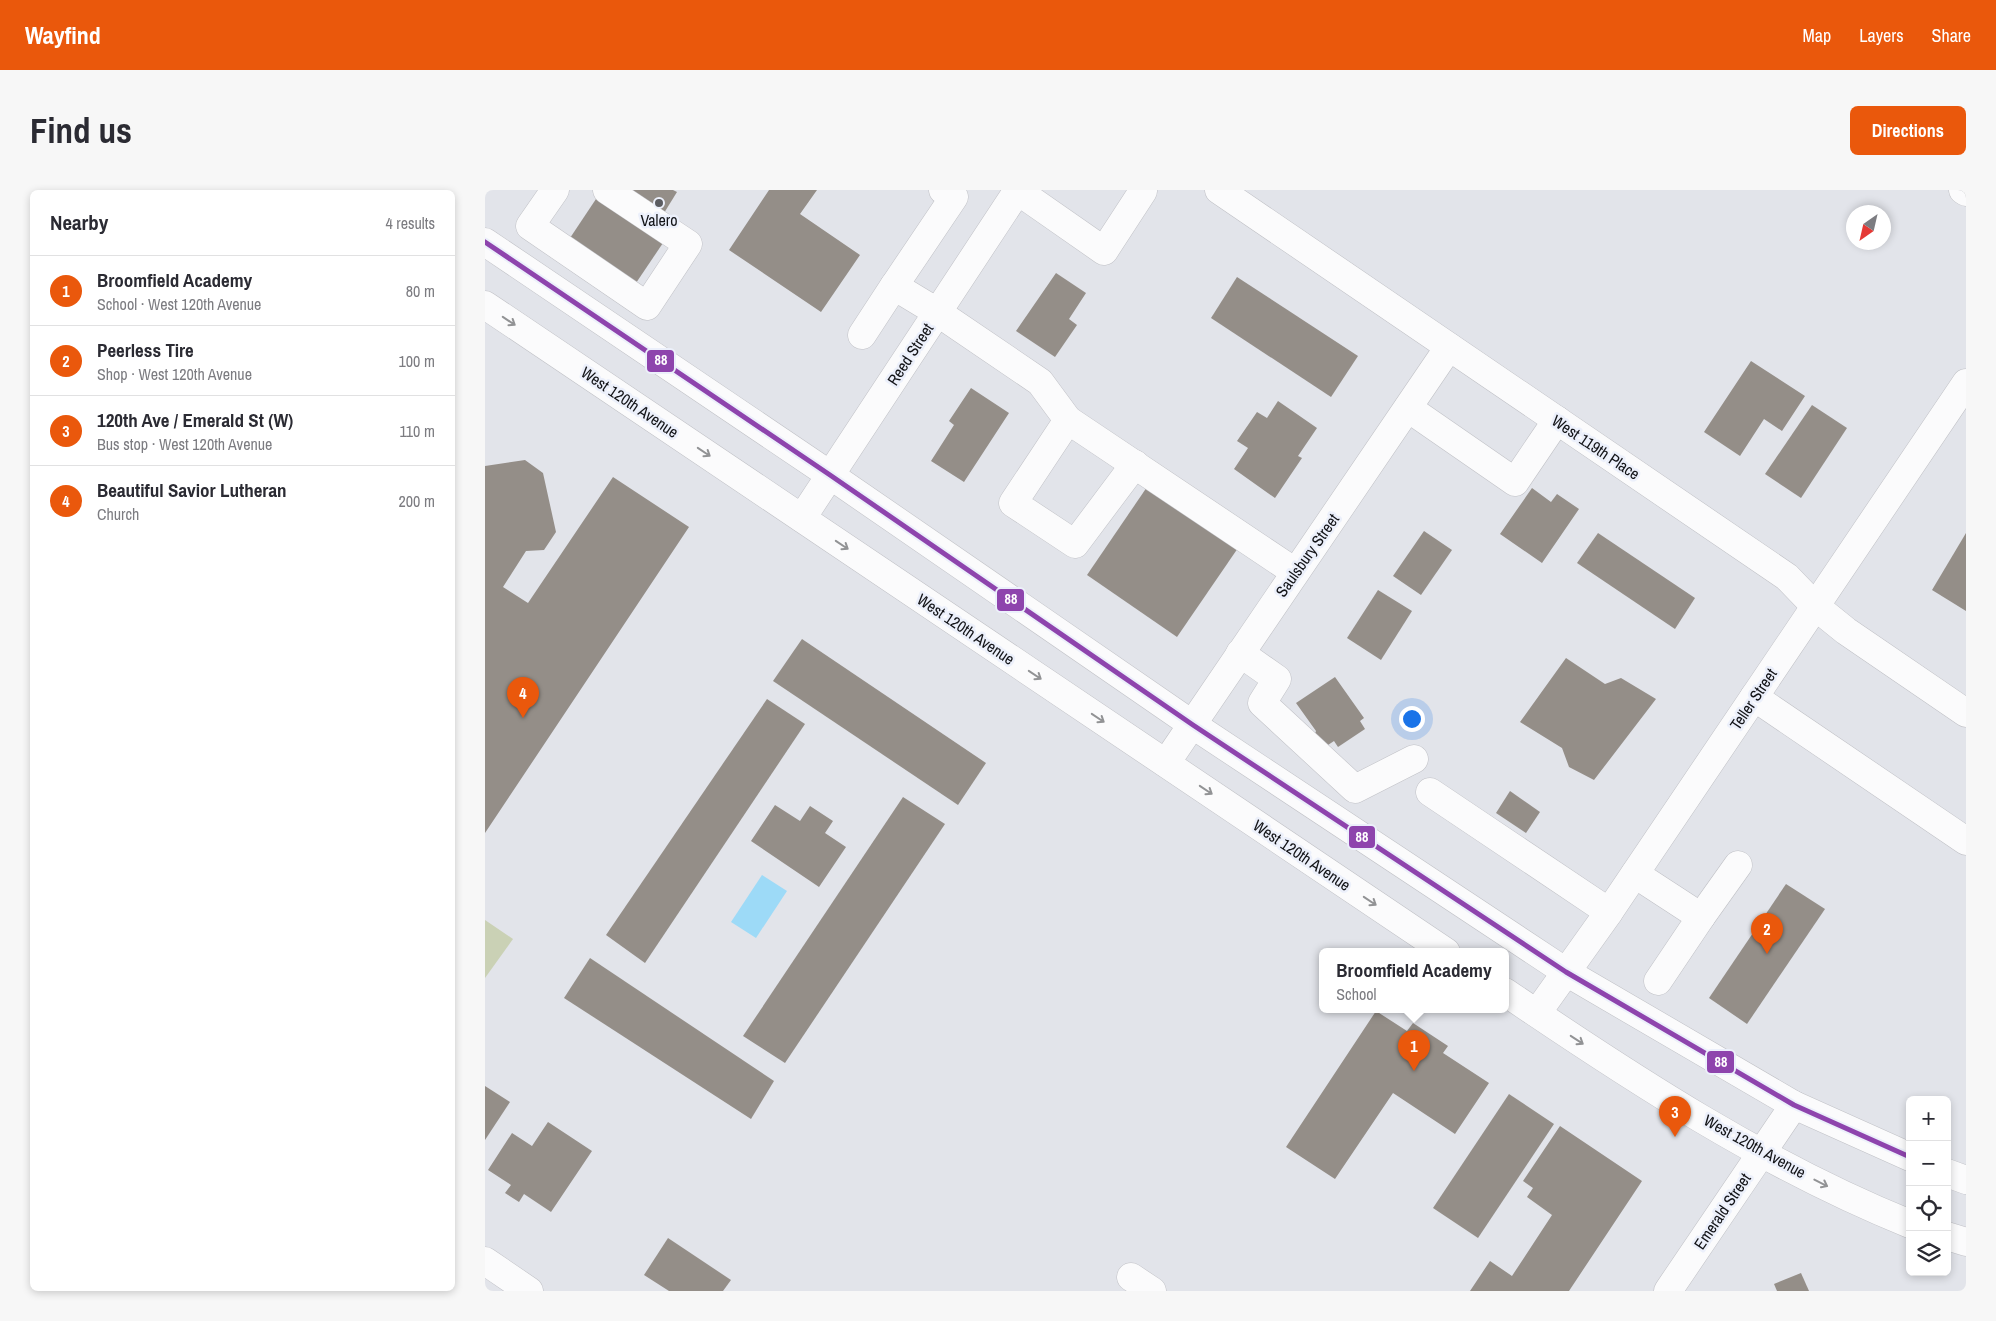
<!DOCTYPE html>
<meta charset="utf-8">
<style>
:root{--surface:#fff;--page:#f7f7f7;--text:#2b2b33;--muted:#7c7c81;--line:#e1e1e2;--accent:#ea580c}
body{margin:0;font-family:"Archivo Narrow",sans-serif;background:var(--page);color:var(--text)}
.controls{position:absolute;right:15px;bottom:15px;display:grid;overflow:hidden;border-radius:8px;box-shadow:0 2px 8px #0003}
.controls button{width:45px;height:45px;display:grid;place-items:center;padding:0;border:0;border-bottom:1px solid var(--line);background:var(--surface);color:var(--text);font:25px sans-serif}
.compass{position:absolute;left:1361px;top:15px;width:45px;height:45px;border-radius:50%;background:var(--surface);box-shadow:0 2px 8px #0003;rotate:214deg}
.you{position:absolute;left:926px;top:528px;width:18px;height:18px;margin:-12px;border:4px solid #fff;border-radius:50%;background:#1a73e8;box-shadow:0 0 0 8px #1a73e833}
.badge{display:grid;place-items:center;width:32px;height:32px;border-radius:50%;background:var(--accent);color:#fff;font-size:16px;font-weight:700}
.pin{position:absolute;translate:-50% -41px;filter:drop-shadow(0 1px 2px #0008)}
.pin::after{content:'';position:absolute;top:26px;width:18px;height:15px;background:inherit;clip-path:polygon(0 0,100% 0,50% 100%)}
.popup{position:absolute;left:834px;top:758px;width:190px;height:65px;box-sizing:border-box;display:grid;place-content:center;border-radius:8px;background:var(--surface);filter:drop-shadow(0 1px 4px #0005);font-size:16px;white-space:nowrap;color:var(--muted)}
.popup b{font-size:19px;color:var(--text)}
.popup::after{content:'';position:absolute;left:50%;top:100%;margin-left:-10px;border:10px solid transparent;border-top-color:var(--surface)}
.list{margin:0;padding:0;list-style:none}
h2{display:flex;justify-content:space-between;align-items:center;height:65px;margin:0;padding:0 20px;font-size:21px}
h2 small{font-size:16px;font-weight:400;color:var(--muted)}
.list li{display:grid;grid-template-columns:32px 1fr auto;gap:15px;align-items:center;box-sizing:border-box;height:70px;padding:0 20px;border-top:1px solid var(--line)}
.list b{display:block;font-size:19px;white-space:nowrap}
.list p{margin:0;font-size:16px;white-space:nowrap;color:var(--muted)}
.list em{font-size:16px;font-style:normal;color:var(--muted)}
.icon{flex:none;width:28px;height:28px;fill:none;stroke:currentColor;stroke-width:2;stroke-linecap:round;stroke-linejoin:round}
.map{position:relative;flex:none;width:1481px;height:1101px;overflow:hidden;border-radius:8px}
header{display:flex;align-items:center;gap:30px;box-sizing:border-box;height:70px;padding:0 25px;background:var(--accent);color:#fff}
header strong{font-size:24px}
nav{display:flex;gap:28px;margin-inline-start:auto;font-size:18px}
.intro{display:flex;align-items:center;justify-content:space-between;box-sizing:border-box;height:120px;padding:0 30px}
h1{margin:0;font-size:35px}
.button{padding:12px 22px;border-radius:8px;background:var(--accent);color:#fff;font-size:18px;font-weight:700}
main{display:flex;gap:30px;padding:0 30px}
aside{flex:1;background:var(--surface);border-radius:8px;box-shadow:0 2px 8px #0003}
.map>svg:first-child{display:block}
.green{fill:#cad1b5}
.water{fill:#9ddaf7}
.building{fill:#948e88}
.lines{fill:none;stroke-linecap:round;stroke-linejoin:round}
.minor-casing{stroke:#c0c1c6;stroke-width:29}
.major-casing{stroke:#c0c1c6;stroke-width:29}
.minor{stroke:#fbfbfc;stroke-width:28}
.major{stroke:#fbfbfc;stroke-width:28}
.bus-1-casing{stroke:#ecf0fb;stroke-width:9}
.bus-1{stroke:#8e44ad;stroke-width:5}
.oneway{stroke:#929395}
.poi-dot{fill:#5b5c61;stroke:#ecf0fb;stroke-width:2}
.labels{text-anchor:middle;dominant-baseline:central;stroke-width:5;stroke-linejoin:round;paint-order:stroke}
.poi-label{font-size:16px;fill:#121317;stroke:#ecf0fb}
.street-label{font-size:16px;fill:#121317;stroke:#ecf0fb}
.line-badge{stroke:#ecf0fb;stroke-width:2}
.badge-label{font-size:14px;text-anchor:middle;font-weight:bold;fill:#fff}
</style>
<header>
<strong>Wayfind</strong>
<nav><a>Map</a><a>Layers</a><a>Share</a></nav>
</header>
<div class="intro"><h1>Find us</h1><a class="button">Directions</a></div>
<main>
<aside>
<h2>Nearby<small>4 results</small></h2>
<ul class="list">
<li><span class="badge">1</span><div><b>Broomfield Academy</b><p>School · West 120th Avenue</p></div><em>80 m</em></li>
<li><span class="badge">2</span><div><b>Peerless Tire</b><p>Shop · West 120th Avenue</p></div><em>100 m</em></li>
<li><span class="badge">3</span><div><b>120th Ave / Emerald St (W)</b><p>Bus stop · West 120th Avenue</p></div><em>110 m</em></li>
<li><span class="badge">4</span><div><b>Beautiful Savior Lutheran</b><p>Church</p></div><em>200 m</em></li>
</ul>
</aside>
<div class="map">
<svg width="1481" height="1101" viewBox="0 0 1481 1101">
<rect width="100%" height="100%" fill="#e2e4ea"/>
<!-- green -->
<path class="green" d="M0,730L28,749L0,788Z"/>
<!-- water -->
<path class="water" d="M277,685L302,701L271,748L246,732Z"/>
<!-- building -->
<g class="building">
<path d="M144,0H188L192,2L179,23Z"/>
<path d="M284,0H332L315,24L375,65L336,122L244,60Z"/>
<path d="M115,3L182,47L149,96L83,51Z"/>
<path d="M571,83L601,103L584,129L592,135L570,167L531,141Z"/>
<path d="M752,87L873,166L846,207L726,128Z"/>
<path d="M1266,171L1320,206L1297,241L1279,229L1255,266L1219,242Z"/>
<path d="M486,198L524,223L479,292L446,271L469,235L464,231Z"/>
<path d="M793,211L832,238L813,266L817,268L790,308L749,279L763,258L752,251L772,222L782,228Z"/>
<path d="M1327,215L1362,238L1316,308L1280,284Z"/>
<path d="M40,270L58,283L71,342L59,360L41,361L18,397L43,413L128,287L204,337L0,643V276Z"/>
<path d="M662,297L753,358L692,447L602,385Z"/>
<path d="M1047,298L1066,312L1072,304L1094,319L1057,373L1015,344Z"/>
<path d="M939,341L967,360L936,405L908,386Z"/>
<path d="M1113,343L1210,408L1190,439L1092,373Z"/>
<path d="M1481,343V421L1447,400Z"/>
<path d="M893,400L927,421L896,470L862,448Z"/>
<path d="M317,449L501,573L473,615L288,491Z"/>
<path d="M1081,468L1120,494L1136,488L1171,509L1109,590L1084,577L1077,558L1035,532Z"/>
<path d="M850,487L879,528L875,531L880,539L853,557L849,551L843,555L840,553L834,559L828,549L831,541L811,513Z"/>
<path d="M282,509L320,534L160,773L121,745Z"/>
<path d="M1025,601L1055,622L1041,643L1011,623Z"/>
<path d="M418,607L460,634L300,873L258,846Z"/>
<path d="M290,615L315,631L325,616L348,631L340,643L361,657L334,697L266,651Z"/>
<path d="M1301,694L1340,719L1262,834L1224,808Z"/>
<path d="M105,768L289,891L266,929L79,808Z"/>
<path d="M891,821L922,841L928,833L963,856L958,863L1004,893L970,944L908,903L850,989L801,957Z"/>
<path d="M0,896L25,912L0,950Z"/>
<path d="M1024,904L1069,934L993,1048L948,1018Z"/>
<path d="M63,932L107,961L66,1022L39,1004L34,1012L20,1003L26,995L3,980L27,943L47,956Z"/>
<path d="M1075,936L1157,991L1084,1101H985L1005,1071L1027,1086L1067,1025L1042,1007L1048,998L1038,991Z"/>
<path d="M183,1048L246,1090L238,1101H184L159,1085Z"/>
<path d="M1316,1083L1324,1101H1292L1289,1094Z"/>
</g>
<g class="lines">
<!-- minor casing -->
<g class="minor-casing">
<g id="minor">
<path d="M70,0L45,36L162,116L203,54L122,0"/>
<path d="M734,0L1302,387L1330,416L1361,441L1481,523"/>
<path d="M1478,0L1481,2"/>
<path d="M533,1L619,61L658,1"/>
<path d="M409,96L469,7L458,0"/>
<path d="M377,145L409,96L452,122L555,192L583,230L810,382"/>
<path d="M923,218L1030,292L1072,230"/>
<path d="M583,230L528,313L590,354L650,274"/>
<path d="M317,328L533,0"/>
<path d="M755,463L792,489L777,513L870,599L929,569"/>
<path d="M1269,507L1481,651"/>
<path d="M681,573L964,157"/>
<path d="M945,602L1124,722"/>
<path d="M1150,684L1216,727L1173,791"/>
<path d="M1216,727L1253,675"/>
<path d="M1052,823L1124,722L1481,193"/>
<path d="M0,1071L44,1101"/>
<path d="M646,1087L667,1101"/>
<path d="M1183,1101L1309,915"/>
</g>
</g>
<!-- major casing -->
<g class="major-casing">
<g id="major">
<path d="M0,52L345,285L708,535L1081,782L1309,915L1425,967"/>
<path d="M0,115L961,762"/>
<path d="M1020,802C1148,889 1281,976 1425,1034"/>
<path d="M1462,983L1481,990"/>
<path d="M1462,1046L1481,1052"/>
</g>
</g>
<!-- minor -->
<use href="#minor" class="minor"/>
<!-- major -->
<use href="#major" class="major"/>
<!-- bus-1 casing -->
<g class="bus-1-casing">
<path id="bus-1" d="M0,52L345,285L708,535L1081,782L1309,915L1425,967"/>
</g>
<!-- bus-1 -->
<use href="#bus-1" class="bus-1"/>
</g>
<!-- one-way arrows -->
<defs><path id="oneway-shaft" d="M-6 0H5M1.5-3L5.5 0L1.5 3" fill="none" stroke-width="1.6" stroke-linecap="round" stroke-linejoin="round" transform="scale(1.25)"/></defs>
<g class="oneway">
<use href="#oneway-shaft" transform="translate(24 131) rotate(34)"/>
<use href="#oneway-shaft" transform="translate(219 262) rotate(34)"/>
<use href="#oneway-shaft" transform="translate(357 355) rotate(34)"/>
<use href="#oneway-shaft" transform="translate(550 485) rotate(34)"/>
<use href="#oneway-shaft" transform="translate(613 528) rotate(34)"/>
<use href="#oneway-shaft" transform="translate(721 600) rotate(34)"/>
<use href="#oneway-shaft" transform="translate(885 711) rotate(34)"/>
<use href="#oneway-shaft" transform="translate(1092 850) rotate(33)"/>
<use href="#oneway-shaft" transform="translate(1336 993) rotate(27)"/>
</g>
<!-- markers -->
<circle class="poi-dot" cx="174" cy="13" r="5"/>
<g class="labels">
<!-- poi labels -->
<g class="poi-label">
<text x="174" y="30">Valero</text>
</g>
<!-- street labels -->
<g class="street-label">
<text transform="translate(425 164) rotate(-57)">Reed Street</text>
<text transform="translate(145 212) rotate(34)">West 120th Avenue</text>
<text transform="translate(1111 257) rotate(34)">West 119th Place</text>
<text transform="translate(822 365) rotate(-55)">Saulsbury Street</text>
<text transform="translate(481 439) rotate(34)">West 120th Avenue</text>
<text transform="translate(1268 509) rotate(-56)">Teller Street</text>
<text transform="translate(817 665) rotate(34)">West 120th Avenue</text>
<text transform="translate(1270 956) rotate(29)">West 120th Avenue</text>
<text transform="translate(1237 1021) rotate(-56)">Emerald Street</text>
</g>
</g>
<g class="line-badge">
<rect x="161" y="159" width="29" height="24" rx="5" fill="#8e44ad"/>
<rect x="511" y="398" width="29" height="24" rx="5" fill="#8e44ad"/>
<rect x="863" y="635" width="28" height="24" rx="5" fill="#8e44ad"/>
<rect x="1221" y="860" width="29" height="24" rx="5" fill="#8e44ad"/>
</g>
<g class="badge-label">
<text x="176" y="175">88</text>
<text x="526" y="414">88</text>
<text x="877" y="652">88</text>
<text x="1236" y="877">88</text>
</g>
</svg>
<div class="controls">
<button>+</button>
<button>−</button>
<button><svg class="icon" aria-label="locate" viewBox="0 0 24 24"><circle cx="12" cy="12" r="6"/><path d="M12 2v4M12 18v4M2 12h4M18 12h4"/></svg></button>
<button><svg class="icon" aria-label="layers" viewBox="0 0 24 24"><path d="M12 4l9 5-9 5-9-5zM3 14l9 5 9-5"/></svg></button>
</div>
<svg class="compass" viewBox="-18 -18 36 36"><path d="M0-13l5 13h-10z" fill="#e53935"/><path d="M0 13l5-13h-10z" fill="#7c7c81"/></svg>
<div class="you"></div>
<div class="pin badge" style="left:929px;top:881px">1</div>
<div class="popup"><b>Broomfield Academy</b>School</div>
<div class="pin badge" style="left:1282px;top:764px">2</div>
<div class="pin badge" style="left:1190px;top:947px">3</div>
<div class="pin badge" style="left:38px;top:528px">4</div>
</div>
</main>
